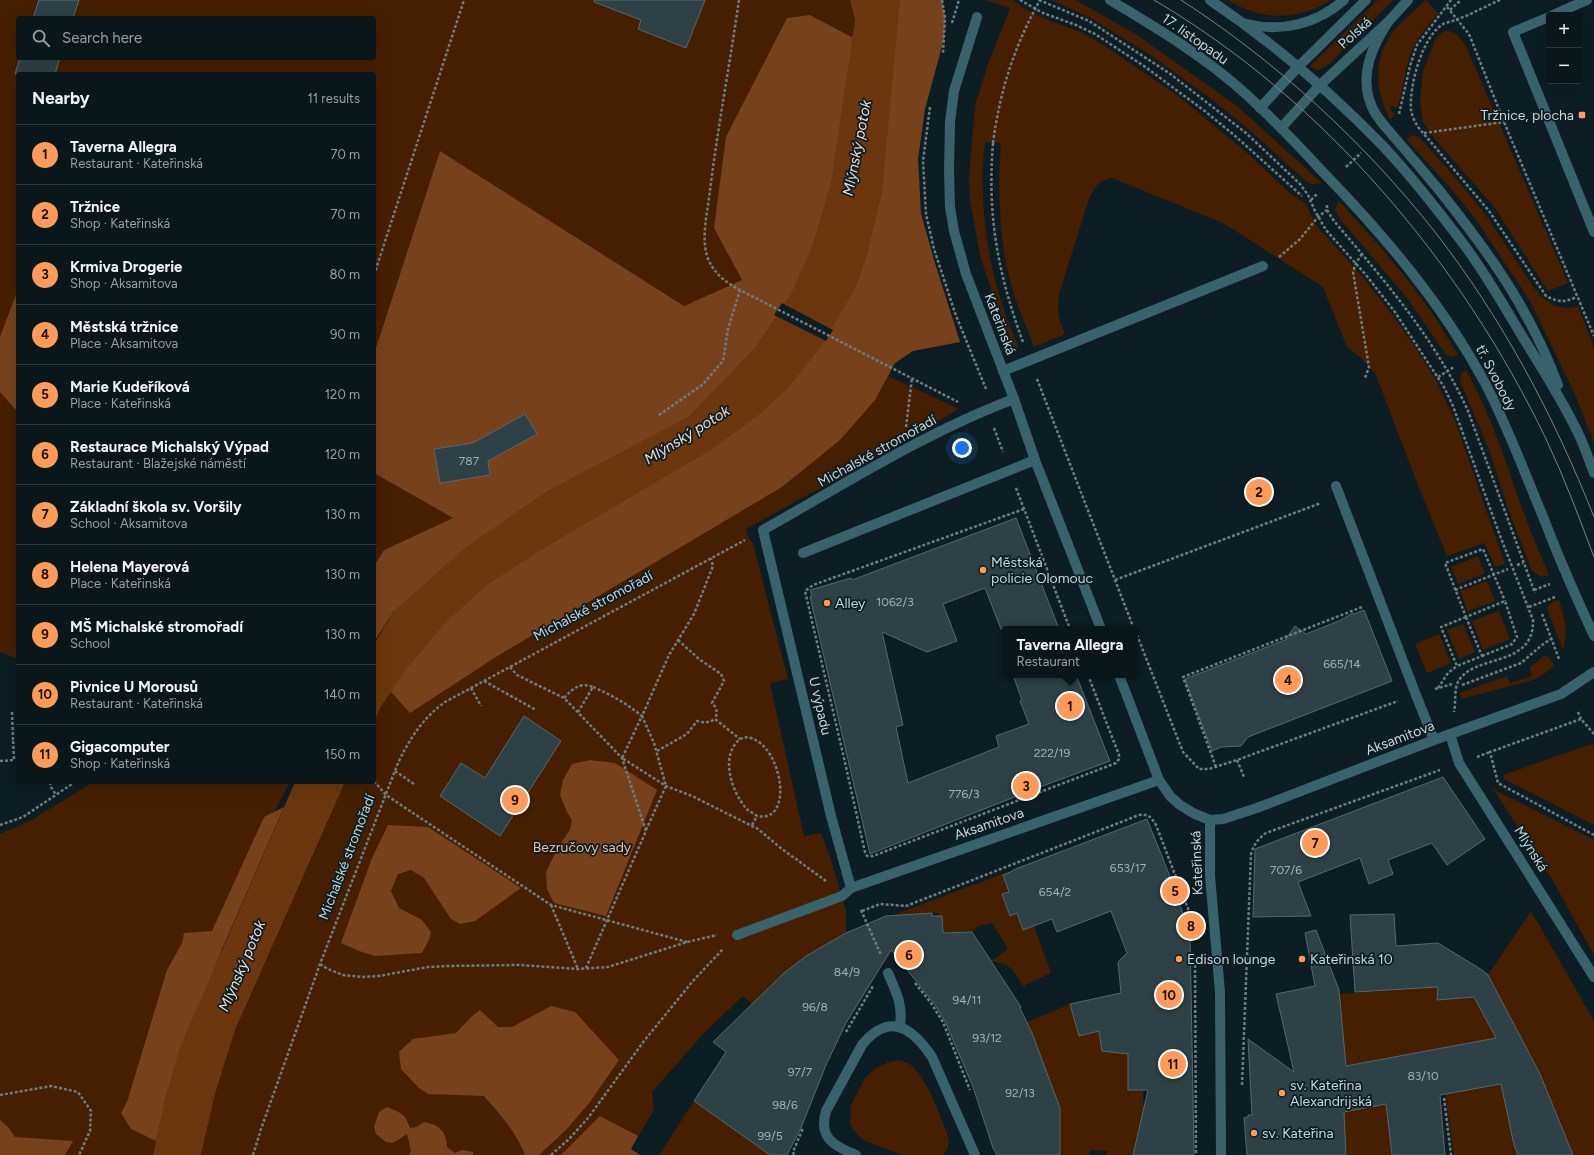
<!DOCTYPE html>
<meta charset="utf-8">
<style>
:root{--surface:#09161a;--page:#121f23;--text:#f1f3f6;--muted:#999fa2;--line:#293539;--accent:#fe9b58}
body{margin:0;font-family:Figtree,sans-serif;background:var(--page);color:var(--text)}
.controls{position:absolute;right:12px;top:12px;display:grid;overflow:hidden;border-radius:4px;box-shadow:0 4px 16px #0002}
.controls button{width:36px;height:36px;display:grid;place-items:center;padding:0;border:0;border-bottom:1px solid var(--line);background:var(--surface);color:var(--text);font:20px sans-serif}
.you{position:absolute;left:962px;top:448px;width:14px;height:14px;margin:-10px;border:3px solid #fff;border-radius:50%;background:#1a73e8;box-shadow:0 0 0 6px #1a73e833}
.badge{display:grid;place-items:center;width:26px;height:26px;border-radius:50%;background:var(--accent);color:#111;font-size:13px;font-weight:700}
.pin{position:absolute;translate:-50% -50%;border:2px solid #fff;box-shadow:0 1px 4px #0006}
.popup{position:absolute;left:1002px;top:626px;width:136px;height:52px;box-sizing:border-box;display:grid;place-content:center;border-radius:4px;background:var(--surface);filter:drop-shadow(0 1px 3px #0005);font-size:13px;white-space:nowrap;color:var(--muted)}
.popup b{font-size:15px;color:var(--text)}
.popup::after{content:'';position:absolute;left:50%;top:100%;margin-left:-8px;border:8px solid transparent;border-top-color:var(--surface)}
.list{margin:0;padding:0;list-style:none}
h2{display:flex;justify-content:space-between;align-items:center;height:52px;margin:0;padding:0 16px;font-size:17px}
h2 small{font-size:13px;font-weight:400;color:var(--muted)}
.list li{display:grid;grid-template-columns:26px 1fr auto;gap:12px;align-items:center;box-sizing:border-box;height:60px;padding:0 16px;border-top:1px solid var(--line)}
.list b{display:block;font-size:15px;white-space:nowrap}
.list p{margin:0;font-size:13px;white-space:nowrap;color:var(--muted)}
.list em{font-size:13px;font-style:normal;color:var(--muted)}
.icon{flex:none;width:22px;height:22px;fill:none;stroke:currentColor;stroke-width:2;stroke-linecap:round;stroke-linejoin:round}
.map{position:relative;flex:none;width:1594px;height:1155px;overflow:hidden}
.search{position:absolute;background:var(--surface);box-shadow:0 4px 16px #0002;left:16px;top:16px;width:360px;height:44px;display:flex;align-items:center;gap:10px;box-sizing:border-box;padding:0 14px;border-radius:4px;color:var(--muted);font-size:15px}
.panel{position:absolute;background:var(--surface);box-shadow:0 4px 16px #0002;left:16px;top:72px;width:360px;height:712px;border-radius:4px}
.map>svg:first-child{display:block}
.green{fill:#461f00;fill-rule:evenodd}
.forest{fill:#77421b}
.water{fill:#6c370f}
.pier{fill:#0c1e23}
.building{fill:#2e4146;stroke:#53686d}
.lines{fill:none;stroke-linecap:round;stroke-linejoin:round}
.path{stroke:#6d7c80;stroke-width:2.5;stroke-dasharray:3 2;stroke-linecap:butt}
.service{stroke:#38636d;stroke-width:10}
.pedestrian{stroke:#38636d;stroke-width:10}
.minor{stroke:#38636d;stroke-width:10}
.tertiary{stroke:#38636d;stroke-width:10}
.tram{stroke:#758387;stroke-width:1}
.path-bridge{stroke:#6d7c80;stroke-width:2.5;stroke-dasharray:3 2;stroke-linecap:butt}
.poi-dot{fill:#fe9b58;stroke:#0c1e23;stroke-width:1.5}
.labels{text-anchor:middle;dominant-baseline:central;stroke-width:3.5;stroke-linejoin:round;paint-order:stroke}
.number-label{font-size:12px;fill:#a2b0b4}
.street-label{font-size:14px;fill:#c9d5d8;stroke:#0c1e23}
.poi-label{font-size:14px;fill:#c9d5d8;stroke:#0c1e23;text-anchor:start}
.park-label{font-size:14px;fill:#f7bb96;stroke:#0c1e23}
.water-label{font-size:15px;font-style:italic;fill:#f1ddd0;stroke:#0c1e23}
</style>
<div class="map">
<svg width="1594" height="1155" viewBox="0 0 1594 1155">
<rect width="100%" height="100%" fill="#0c1e23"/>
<!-- green -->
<g class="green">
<path d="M0,0H850L855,20L853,37L810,15L714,228L742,280L684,306L440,151L374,354V74H18V659L0,652ZM18,18H374V58H18Z"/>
<path d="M985,0H1013L1023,8L1048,20L1083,33L1108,48L1178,96L1246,152L1291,194L1306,204L1316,225L1360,274L1392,314L1417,350L1435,379L1454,418L1505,564L1495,567L1485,543L1447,556L1417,483L1376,375L1362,359L1347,347L1323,287L1225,224L1112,178C1098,181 1096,186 1089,199L1059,294C1057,311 1058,318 1065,334L1034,347C1028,330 1021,314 1015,298C999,248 997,195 1001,143L985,142C979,192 985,246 999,294C1004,312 1011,329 1018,346V348L1014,349L994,298L980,255L970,200L969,178L975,105L988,64L1010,8Z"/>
<path d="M1051,0H1076L1137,35L1237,106L1322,183L1313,184L1307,182L1253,133L1213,100L1152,56L1091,18Z"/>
<path d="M1228,0H1331C1299,21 1260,21 1228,0Z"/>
<path d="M1378,0H1393L1329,64L1317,71L1310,66Z"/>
<path d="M1426,0L1438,13C1429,24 1419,35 1413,48C1404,67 1404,89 1397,108L1391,106L1390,110L1395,114L1390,120C1376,93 1372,61 1391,35C1400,22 1414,11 1426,0Z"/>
<path d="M1444,31C1455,30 1461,38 1466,46L1568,283L1548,291L1495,208L1435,139L1423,122L1420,101L1423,71L1436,38Z"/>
<path d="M1413,135L1419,137L1454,176L1485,214L1539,295L1555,306L1569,308L1578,306L1594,347V443L1574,392L1530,301L1477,221L1448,185L1406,139Z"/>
<path d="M1339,201C1372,237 1404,273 1432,313C1441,326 1449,341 1458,355L1452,357L1446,355L1408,299L1340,219L1335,209Z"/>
<path d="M822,345L959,409L826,485L746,529L749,539L753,543L788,679L770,683L804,836L821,833L831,860L846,911V933L806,956L784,973L752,1004L743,996L703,1034L652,1092L654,1110L627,1155H201L215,1094L235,1030L345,782H374V721L382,705L407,668Z"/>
<path d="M1466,370C1494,419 1508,472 1528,524C1534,541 1542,558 1549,575L1541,577L1532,571L1509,511L1490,452L1460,381L1461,374Z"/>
<path d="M374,473L453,518L384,550L374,566Z"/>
<path d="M1478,556L1485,573L1458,584L1451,567Z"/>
<path d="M1487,581L1495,601L1468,611L1460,591Z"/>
<path d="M1559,600C1565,620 1568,629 1563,650L1547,608L1552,602Z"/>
<path d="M1499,611L1510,639L1483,650L1472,621Z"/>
<path d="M1463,624L1475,652L1459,659L1447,630Z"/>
<path d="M1439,634L1451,663L1427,673L1415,644Z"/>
<path d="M1544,656L1549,657L1554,666L1537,679L1461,699L1460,693L1507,676L1510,683L1532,676L1529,668Z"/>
<path d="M1588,745H1594V825L1504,779L1503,775Z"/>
<path d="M93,782H290L274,812L166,1095L153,1155H0V834L30,821Z"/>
<path d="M1493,789L1594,840V955L1553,881Z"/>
<path d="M1013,870L1009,892L1002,894L1009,915L1017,913L1023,930L1034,926L1051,973L1023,986C1014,971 1010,963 991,961L1008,949L992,923L978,926L972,932L942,933L939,913L894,915Z"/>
<path d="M1531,911L1594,1021V1155H1573L1540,1074L1488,975Z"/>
<path d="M1438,987L1437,1000L1474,997L1496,1038L1346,1066L1339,994Z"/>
<path d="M1070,1004L1079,1036L1099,1031L1146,1046L1128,1061V1090H1143V1105L1147,1108L1142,1116L1137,1136L1136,1137L1135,1155H1106L1108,1151L1091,1150L1089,1155H1060L1031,1126L1060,1122V1106H1057L1056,1097L1039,1052L1034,1055L1027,1022Z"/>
<path d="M899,1060C905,1062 910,1063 915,1069C928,1083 944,1122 949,1141L948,1147L944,1155H902L863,1140L852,1128L850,1121L851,1105L865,1078L876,1068L889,1062Z"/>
<path d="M1501,1084L1514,1145L1518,1155H1454L1445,1094Z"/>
<path d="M694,1101L770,1155H659Z"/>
<path d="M1386,1104L1392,1155H1347L1343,1112Z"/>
</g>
<!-- forest -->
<g class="forest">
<path d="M873,0H942L945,18L944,39L925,109L918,159L921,214L935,263L960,342L913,351L895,363L875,400L840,440L782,487L499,655L410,713L391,692L394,611L374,642V566L384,550L453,518L374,473L375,443H374V354L440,151L684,306L742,280L714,228L726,137L787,18L810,15L852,37Z"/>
<path d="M18,289V410L15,409L0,392V337Z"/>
<path d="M590,760L615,763L657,790L606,916L554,903L547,889L546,872L558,847L570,830L572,820L567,812L560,795L563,780L572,764Z"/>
<path d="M284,807L222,949L166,1098L156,1141L131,1129L121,1113L127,1102L167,970L182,943L184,933L212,931L264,817Z"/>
<path d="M388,825L428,827L521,888L475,921L460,924L451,919L424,878L411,870L398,874L391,891L399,908L422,920L431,932L429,940L422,953L375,956L359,951L341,943L372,858Z"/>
<path d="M551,1006L575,1012L619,1060L590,1102L566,1130L539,1155H525C516,1132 500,1114 484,1096L428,1094L419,1088L401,1069L399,1052L413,1039L456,1033L472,1016L480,1010L498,1027H512Z"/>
<path d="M387,1107C401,1113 405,1113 410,1128L417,1127L424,1122C440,1125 446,1131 447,1147L455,1153L462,1150L473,1152V1155H409L411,1151L407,1134L393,1143L386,1142L376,1134L374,1127L379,1112Z"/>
<path d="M600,1116L638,1136L631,1149L640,1155H561Z"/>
<path d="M0,1120L8,1127L15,1137L73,1141L65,1155H0Z"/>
</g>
<!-- water -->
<g class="water">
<path d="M850,0H900L882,192L867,255L855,289L822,345L789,387L760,414L714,448L541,550L487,585L447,621L407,668L382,705L374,721V644L394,611L466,547L549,490L688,417L755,348L791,294L812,247L831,182L855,20Z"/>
<path d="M295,782H345L235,1030L215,1094L201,1155H153L166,1095L180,1047Z"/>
</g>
<!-- pier -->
<path class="pier" d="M782,303L833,330L826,341L774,315Z"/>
<!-- building -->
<g class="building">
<path d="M39,0H79L73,18H33Z"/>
<path d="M594,0H705L686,48L638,29L641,20L594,2Z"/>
<path d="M20,58H60L55,74H15Z"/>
<path d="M525,414L537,434L488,461L490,475L440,483L434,449L473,443Z"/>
<path d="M1016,518L1059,629H1001L985,588L943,604L957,641L927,652L882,632L903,725L896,727L908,783L999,747L996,736L1029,724L1020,701L1022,700L1013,675H1076L1110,761L1040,787L870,854L810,597L812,596L810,590L851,578L852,580Z"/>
<path d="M1364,610L1392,681L1248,737L1241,746L1221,747L1212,751L1185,679L1285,640L1295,626L1306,634L1339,621L1353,613L1354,614Z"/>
<path d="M524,716L561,741L500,836L440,796L461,763L485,778Z"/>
<path d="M1443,777L1485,839L1447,865L1432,843L1388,860L1393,874L1369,884L1360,858L1298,882L1311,916L1253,917L1255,849Z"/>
<path d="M1147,819L1171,879L1190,934L1194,1155H1133L1148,1090H1128V1054L1102,1051L1099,1031L1079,1036L1070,1004L1121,993L1118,962L1127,953L1111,911L1057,932L1052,919L1023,930L1017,913L1010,916L1002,894L1009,892L1003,875L1013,871V870Z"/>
<path d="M932,913V916H942L943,933L972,932L1021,1007L1020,1008L1032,1033L1060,1108V1155H997L993,1148L973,1087L945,1021L933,1002L891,950L846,1023L826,1065L801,1128L787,1155H770L694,1101L726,1052L713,1042L784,973L806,956L846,933L886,916Z"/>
<path d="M1394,914L1396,946L1438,943L1482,970L1488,975L1540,1074L1573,1155H1518L1514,1145L1501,1084L1440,1095L1445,1155H1392L1386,1104L1344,1112L1346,1155H1247L1244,1118L1248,1117V1115H1252L1248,1039L1294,1072L1276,994L1315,986L1305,933L1316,930L1339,990L1346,1066L1496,1038L1474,997L1437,1000L1438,987L1355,992L1350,915Z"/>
</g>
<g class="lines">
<!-- path -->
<g class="path">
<path d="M739,0C730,63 718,126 710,190C708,210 701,235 707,256C713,273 725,282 740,290L958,402"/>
<path d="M942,0L945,18L943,53"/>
<path d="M1020,0L1043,13L1076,25L1095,34L1144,66L1206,112L1234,135L1302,196"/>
<path d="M1039,0L1089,21L1169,73L1246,133L1300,184L1308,195L1315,211L1326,230L1366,275L1395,312L1444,387L1453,406L1499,533L1533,620C1534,669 1473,653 1458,682C1454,689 1456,703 1454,712"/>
<path d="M1500,0C1486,6 1472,14 1458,19C1453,21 1448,22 1443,24C1422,37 1409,86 1411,110C1412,116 1415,122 1418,127L1489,211L1546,296C1560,303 1564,302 1577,297"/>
<path d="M1447,7L1469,34L1504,122L1594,336"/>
<path d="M1450,10L1461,0"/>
<path d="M952,23L959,0"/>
<path d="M930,107L923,161L926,214L934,249L955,313L986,389"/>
<path d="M1399,114L1410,66L1417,45L1451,0"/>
<path d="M1424,133L1504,122"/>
<path d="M993,143C987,216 998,274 1023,342"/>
<path d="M1346,167L1361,153"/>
<path d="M1311,200L1317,194"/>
<path d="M1327,205V210L1334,221C1385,281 1436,340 1468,411L1535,593"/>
<path d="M1362,254L1356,263L1353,272L1369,367L1365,378"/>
<path d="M1279,257L1300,239L1318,217L1327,210"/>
<path d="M374,275L464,0"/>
<path d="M1438,377L1454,367"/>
<path d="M1037,379L1134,629"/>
<path d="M659,415L702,385L723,361L728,329L740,290"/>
<path d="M906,427L912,378"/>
<path d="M994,428L1003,452"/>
<path d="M1016,488L1070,629"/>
<path d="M1024,509L813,585L805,591L844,758L865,852L867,856H873L1116,763L1119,759V755L1088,675"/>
<path d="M1517,565L1523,563"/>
<path d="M1115,580L1321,503"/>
<path d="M1455,590L1508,569"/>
<path d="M1534,590L1550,584"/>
<path d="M1529,607L1555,597"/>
<path d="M1542,614L1559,659"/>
<path d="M1466,617L1482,656L1457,666L1441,627Z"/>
<path d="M1135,630L1183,752L1199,769H1209L1237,760L1398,701"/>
<path d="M678,640L699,659L721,674L724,681L712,703C717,708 718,712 715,719"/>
<path d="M1482,656L1512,644L1517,637L1505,601L1466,617L1445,563L1483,549L1505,601"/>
<path d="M510,667L517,675L564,698L622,758L646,831L586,968"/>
<path d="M484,681L536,710"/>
<path d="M1462,685L1521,663L1542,645L1551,639"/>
<path d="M593,687C612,695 627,704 642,716L622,758L666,786L692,796L758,829L782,849L826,881"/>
<path d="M471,688L481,706"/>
<path d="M1438,688L1448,673L1457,666"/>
<path d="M1435,689L1452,684"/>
<path d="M564,698C573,688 581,682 593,687L578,712"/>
<path d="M12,712L13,739H18"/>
<path d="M1578,712L1581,719"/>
<path d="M1594,734L1581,719L1490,752L1498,783L1594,835"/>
<path d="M657,751L687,734L697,721C704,723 709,723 715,719L740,739"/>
<path d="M1477,757L1490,752"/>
<path d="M1237,760L1244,777"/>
<path d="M0,761L14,760L13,739"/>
<path d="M1216,767L1183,677L1362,607"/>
<path d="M395,771L414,784"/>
<path d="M374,781L386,795L551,905L687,942"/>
<path d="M50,782L51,787L56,795"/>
<path d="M267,783V782"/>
<path d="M0,825L23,817L75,782"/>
<path d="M752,825L757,816C753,813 748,811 745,807C732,791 721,759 737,742C740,738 746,736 751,738C783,748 794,824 757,816"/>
<path d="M646,830L666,786L654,743L642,716L669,655L694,614L713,566L711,558"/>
<path d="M551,905L578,969"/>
<path d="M861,910L881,955"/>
<path d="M862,911L880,904L906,906L1139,815C1149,814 1151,817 1156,825L1192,919"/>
<path d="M1195,960L1196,1155"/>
<path d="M320,964L328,969L343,975L363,977L379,976L428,967L447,966L520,965L578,969L608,967L687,942L717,935"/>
<path d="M915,983L931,1003L943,1022L970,1090"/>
<path d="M846,1032L873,986"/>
<path d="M1242,1085L1251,854C1254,844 1258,839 1266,833L1440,770"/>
<path d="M0,1095L51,1086L78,1092L91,1111L90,1131L79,1155"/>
<path d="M1444,1098L1451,1155"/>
<path d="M253,1155L261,1129L320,964L398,763C410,738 423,718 445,702L745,540"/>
<path d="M551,1155L569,1139L588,1118L644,1041L692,982L723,949"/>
<path d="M794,1155L793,1152L803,1128"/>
</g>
<!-- service -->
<g class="service">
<path d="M1553,15L1587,0"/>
<path d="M1549,17L1513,32L1594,232"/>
<path d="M1003,371L1263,266"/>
<path d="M1336,486L1416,695L1434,740"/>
<path d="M803,553L1035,460"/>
<path d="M737,935L842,896L851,888"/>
</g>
<!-- pedestrian -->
<g class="pedestrian">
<path d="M1210,876L1220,992L1221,1155"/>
<path d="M888,973C896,992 903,1004 900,1026"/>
<path d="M856,1155C834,1146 818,1138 826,1111L862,1045C889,1012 912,1027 932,1057L975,1155"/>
</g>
<!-- minor -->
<g class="minor">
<path d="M977,17L954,91L950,122L949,170L950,207L954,231L966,274L1014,399L1035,460L1101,629"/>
<path d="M1014,399C926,432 845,484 763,530L831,816L851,888L1159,780"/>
<path d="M1119,675L1159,780L1170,796L1180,805L1195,814L1210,820L1223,819L1257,808L1434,740L1561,694L1594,672"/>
<path d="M1450,734L1459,763L1594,977"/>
<path d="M1210,820V876"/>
</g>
<!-- tertiary -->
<g class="tertiary">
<path d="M1110,0C1157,28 1207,58 1248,96C1273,119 1297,144 1320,169C1383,234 1442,303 1485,383C1508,427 1525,474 1544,519C1559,559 1576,597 1594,636"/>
<path d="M1210,0C1272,42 1331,92 1383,146C1411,176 1437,209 1462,242C1484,271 1503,304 1522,336C1542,368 1563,401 1579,435C1585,447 1589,461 1594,473"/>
<path d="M1388,22C1373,45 1361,71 1369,99C1373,114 1384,125 1394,137C1409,154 1424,172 1439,190C1490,254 1529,308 1558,385"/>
<path d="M1247,24C1282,33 1318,23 1344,0"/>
<path d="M1260,108L1298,67L1366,0"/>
<path d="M1281,128L1319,86L1388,22L1408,0"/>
</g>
<!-- tram -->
<g class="tram">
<path d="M1154,0C1324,100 1461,262 1546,439C1564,477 1579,517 1594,557"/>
<path d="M1181,0C1277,62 1364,142 1435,232C1502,318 1554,416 1594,517"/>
</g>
<!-- path-bridge -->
<path class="path-bridge" d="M993,143C1000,90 1014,47 1040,0"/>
</g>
<!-- markers -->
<g class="poi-dot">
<rect x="1578" y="111" width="8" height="8" rx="2"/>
<circle cx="983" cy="570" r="4"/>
<circle cx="827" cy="603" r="4"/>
<circle cx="1179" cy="959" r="4"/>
<circle cx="1302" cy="959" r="4"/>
<circle cx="1282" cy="1093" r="4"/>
<circle cx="1254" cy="1133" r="4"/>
</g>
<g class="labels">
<!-- number labels -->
<g class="number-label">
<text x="469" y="461">787</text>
<text x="895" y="602">1062/3</text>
<text x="1342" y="664">665/14</text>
<text x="1052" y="753">222/19</text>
<text x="964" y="794">776/3</text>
<text x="1128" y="868">653/17</text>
<text x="1286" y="870">707/6</text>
<text x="1055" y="892">654/2</text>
<text x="847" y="972">84/9</text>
<text x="967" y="1000">94/11</text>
<text x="815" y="1007">96/8</text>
<text x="987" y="1038">93/12</text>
<text x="800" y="1072">97/7</text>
<text x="1423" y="1076">83/10</text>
<text x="1020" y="1093">92/13</text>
<text x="785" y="1105">98/6</text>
<text x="770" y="1136">99/5</text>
</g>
<!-- street labels -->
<g class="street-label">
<text transform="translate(1355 33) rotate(-42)">Polská</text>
<text transform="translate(1195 39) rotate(35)">17. listopadu</text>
<text transform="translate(1000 324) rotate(69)">Kateřinská</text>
<text transform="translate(1496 378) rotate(63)">tř. Svobody</text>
<text transform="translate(877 451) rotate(-29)">Michalské stromořadí</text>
<text transform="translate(593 606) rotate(-28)">Michalské stromořadí</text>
<text transform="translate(820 706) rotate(77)">U výpadu</text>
<text transform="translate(1400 738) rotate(-21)">Aksamitova</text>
<text transform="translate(989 824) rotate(-19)">Aksamitova</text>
<text transform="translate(1531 849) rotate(58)">Mlýnská</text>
<text transform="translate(347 857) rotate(-69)">Michalské stromořadí</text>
<text transform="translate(1197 863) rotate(-92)">Kateřinská</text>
</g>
<!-- poi labels -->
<g class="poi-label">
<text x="1574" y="115" text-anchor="end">Tržnice, plocha</text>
<text x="991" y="562">Městská<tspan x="991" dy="16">policie Olomouc</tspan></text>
<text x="835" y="603">Alley</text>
<text x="1187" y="959">Edison lounge</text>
<text x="1310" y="959">Kateřinská 10</text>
<text x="1290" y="1085">sv. Kateřina<tspan x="1290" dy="16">Alexandrijská</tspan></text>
<text x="1262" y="1133">sv. Kateřina</text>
</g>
<!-- park labels -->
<g class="park-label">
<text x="582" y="847">Bezručovy sady</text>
</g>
<!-- water labels -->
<g class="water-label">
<text transform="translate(857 148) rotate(-79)">Mlýnský potok</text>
<text transform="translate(687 435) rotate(-32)">Mlýnský potok</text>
<text transform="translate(242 966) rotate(-67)">Mlýnský potok</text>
</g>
</g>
</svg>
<div class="controls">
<button>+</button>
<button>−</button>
</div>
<div class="you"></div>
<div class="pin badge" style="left:1070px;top:706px">1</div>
<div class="popup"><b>Taverna Allegra</b>Restaurant</div>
<div class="pin badge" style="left:1259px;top:492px">2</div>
<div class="pin badge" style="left:1026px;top:786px">3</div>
<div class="pin badge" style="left:1288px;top:680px">4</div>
<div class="pin badge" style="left:1175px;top:891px">5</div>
<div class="pin badge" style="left:909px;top:955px">6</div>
<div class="pin badge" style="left:1315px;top:843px">7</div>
<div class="pin badge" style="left:1191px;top:926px">8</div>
<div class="pin badge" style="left:515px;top:800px">9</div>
<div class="pin badge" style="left:1169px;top:995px">10</div>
<div class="pin badge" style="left:1173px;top:1064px">11</div>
<div class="search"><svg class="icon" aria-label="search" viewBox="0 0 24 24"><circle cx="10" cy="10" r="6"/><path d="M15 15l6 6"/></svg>Search here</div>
<section class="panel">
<h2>Nearby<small>11 results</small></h2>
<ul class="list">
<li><span class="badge">1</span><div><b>Taverna Allegra</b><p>Restaurant · Kateřinská</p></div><em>70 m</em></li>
<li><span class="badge">2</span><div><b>Tržnice</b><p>Shop · Kateřinská</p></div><em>70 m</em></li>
<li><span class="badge">3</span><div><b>Krmiva Drogerie</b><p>Shop · Aksamitova</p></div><em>80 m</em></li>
<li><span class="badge">4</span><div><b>Městská tržnice</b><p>Place · Aksamitova</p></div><em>90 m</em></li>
<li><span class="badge">5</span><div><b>Marie Kudeříková</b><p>Place · Kateřinská</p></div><em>120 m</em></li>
<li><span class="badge">6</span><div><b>Restaurace Michalský Výpad</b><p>Restaurant · Blažejské náměstí</p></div><em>120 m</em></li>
<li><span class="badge">7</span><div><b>Základní škola sv. Voršily</b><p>School · Aksamitova</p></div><em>130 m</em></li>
<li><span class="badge">8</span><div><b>Helena Mayerová</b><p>Place · Kateřinská</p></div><em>130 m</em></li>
<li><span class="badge">9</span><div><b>MŠ Michalské stromořadí</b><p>School</p></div><em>130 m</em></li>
<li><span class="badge">10</span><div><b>Pivnice U Morousů</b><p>Restaurant · Kateřinská</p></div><em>140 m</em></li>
<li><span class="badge">11</span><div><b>Gigacomputer</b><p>Shop · Kateřinská</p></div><em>150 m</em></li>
</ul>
</section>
</div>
